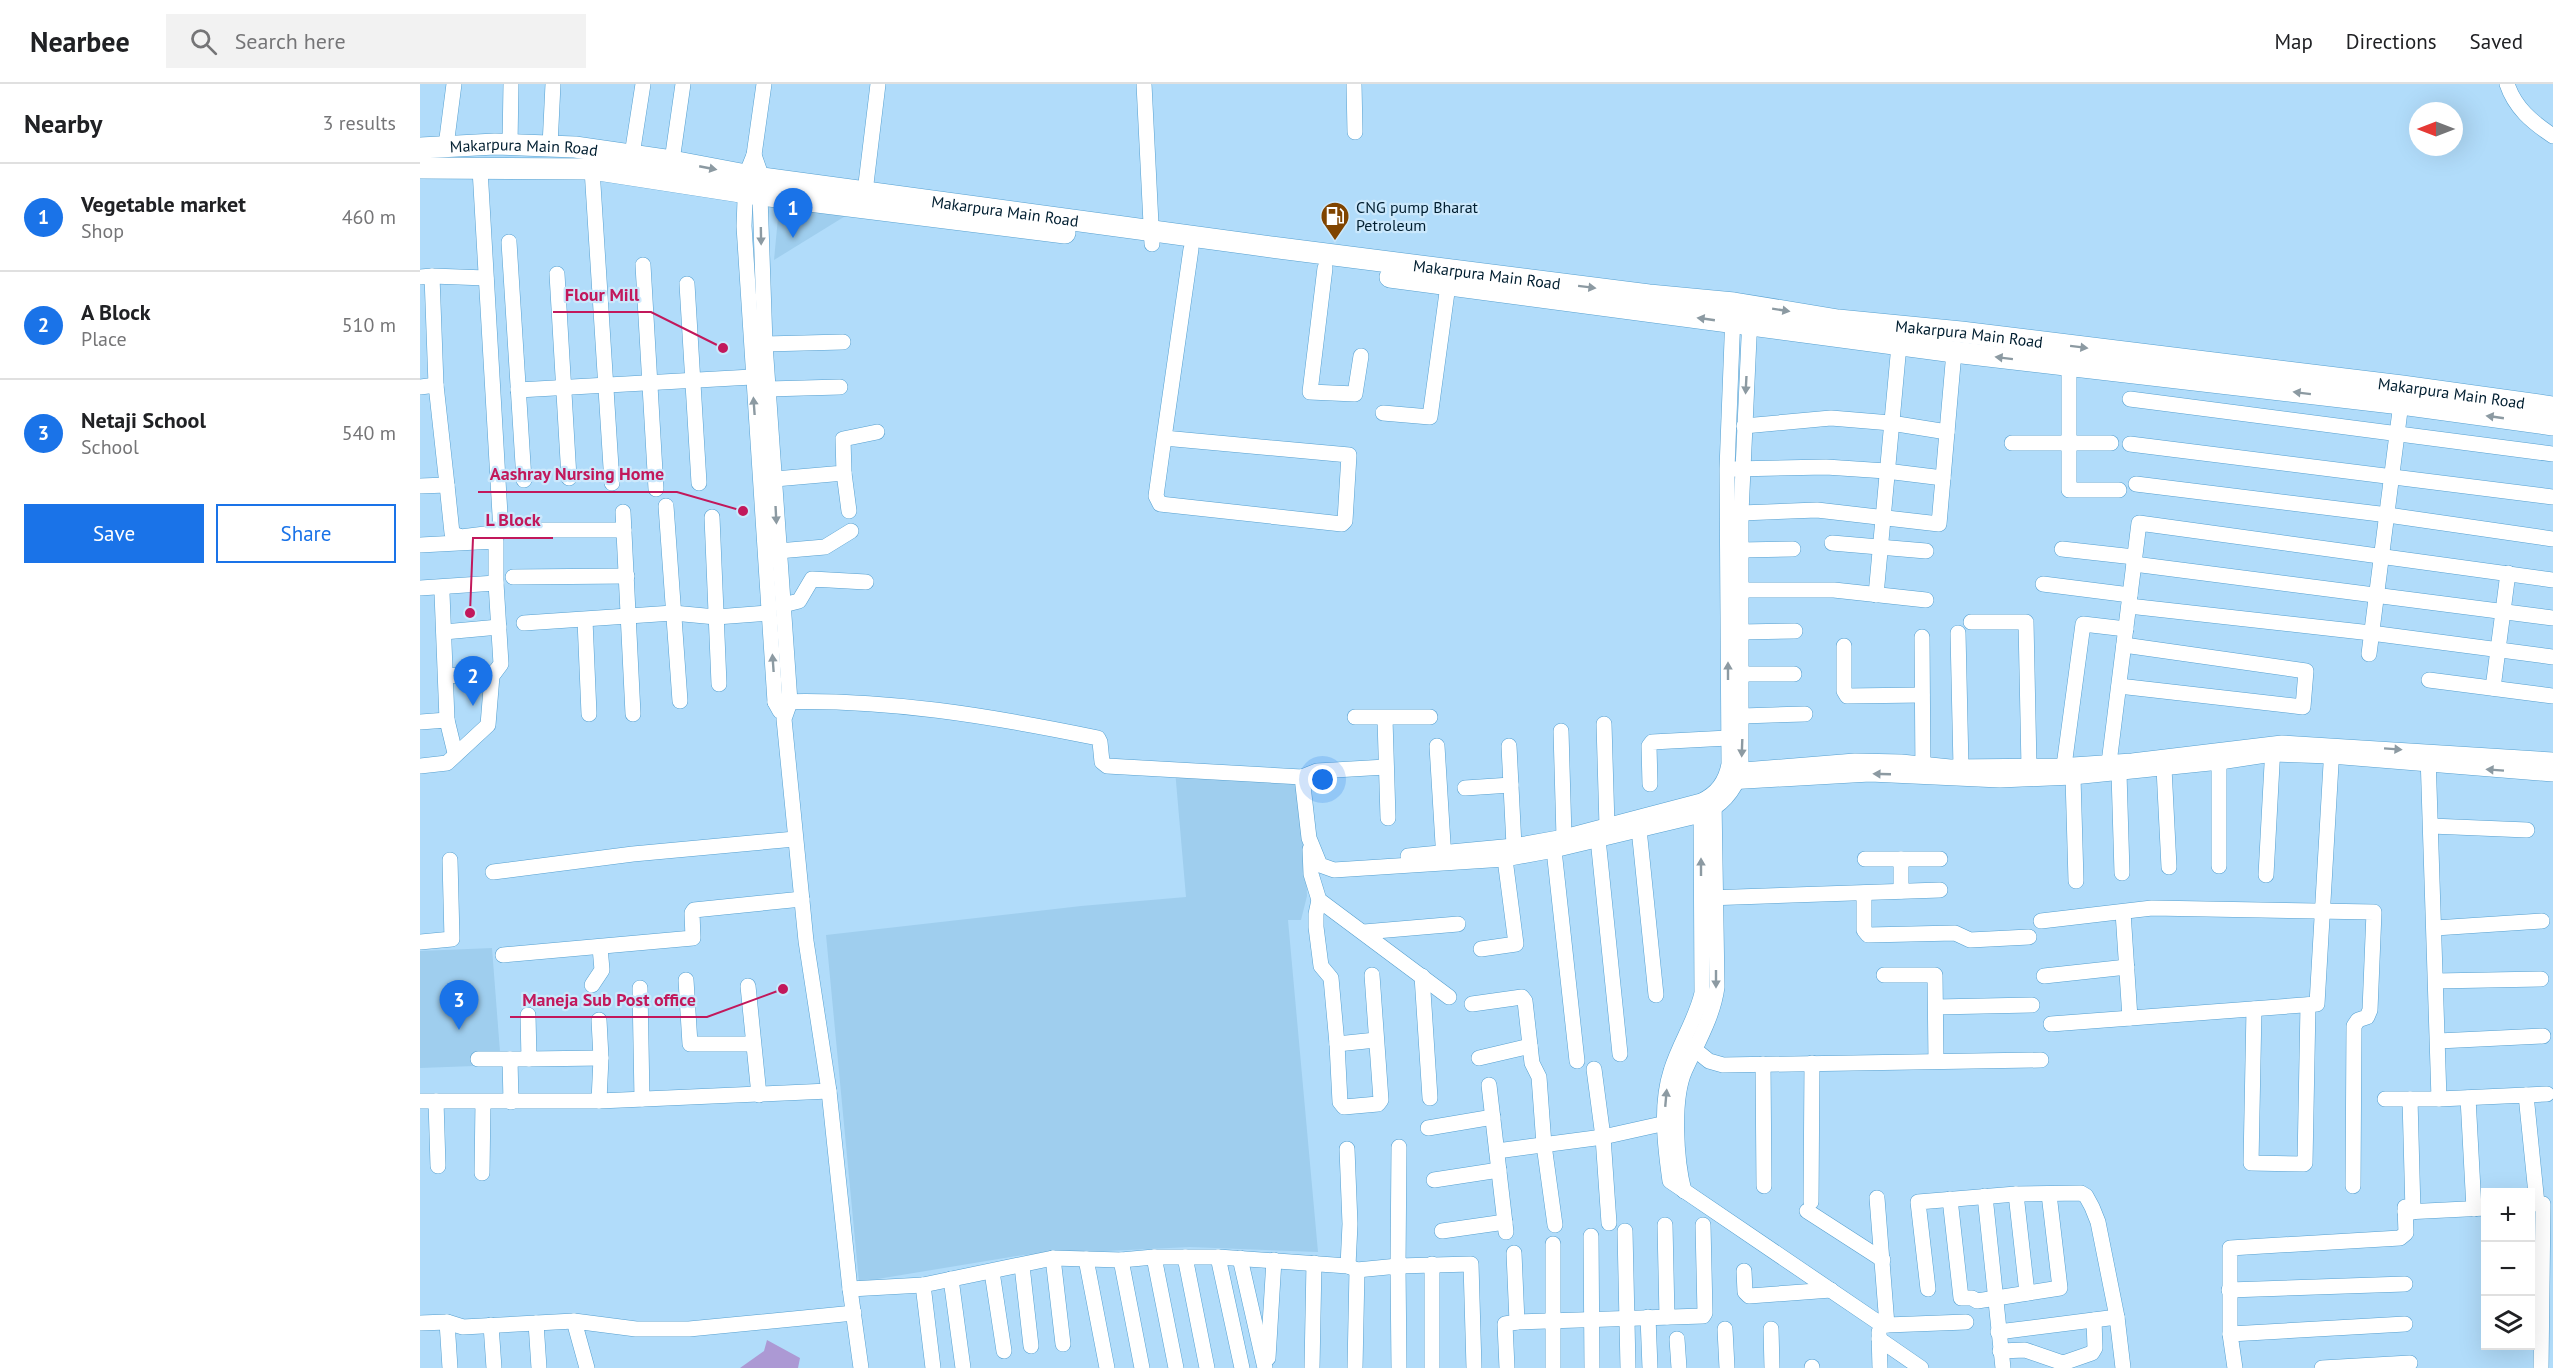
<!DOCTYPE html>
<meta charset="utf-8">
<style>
:root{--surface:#fff;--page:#f2f2f2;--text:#202124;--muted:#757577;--line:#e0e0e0;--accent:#1a73e8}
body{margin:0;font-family:"PT Sans",sans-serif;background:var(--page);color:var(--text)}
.controls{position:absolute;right:18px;bottom:18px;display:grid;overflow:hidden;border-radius:0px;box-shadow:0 6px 24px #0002}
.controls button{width:54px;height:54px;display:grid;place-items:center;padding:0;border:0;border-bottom:2px solid var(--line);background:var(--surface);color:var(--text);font:30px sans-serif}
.compass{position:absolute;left:1989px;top:18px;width:54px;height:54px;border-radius:50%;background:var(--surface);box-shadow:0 6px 24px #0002;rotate:270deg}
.you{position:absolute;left:903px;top:696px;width:21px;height:21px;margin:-15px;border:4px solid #fff;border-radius:50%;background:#1a73e8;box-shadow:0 0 0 9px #1a73e833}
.badge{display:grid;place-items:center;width:39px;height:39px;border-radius:50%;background:var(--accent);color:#fff;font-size:20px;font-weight:700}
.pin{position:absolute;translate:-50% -50px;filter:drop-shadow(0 2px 3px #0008)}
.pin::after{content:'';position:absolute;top:32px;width:21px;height:18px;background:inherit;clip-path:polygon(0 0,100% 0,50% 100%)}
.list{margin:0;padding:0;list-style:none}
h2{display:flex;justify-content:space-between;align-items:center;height:78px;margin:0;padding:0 24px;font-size:26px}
h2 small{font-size:20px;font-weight:400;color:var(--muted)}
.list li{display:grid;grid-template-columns:39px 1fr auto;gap:18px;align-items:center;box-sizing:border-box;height:108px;padding:0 24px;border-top:2px solid var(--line)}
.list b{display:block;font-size:22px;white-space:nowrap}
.list p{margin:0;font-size:20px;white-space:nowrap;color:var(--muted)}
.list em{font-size:20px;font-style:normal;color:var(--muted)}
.actions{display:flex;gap:12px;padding:18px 24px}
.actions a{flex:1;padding:14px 0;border:2px solid var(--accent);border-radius:0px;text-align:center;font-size:21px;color:var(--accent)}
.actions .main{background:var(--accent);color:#fff}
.icon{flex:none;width:33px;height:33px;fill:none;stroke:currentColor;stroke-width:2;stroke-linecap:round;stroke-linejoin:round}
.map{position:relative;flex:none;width:2133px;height:1284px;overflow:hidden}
header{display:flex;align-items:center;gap:36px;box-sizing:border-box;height:84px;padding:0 30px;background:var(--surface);border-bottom:2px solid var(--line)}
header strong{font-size:28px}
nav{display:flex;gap:33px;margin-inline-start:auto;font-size:21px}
.search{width:420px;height:54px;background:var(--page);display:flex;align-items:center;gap:15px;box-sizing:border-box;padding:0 21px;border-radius:0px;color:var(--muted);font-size:22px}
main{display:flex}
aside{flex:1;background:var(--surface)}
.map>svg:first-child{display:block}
.built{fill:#9fceee}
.water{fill:#ac99d4}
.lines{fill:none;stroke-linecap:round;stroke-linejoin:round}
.minor-casing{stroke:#56a0d0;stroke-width:16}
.highway-casing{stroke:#56a0d0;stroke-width:22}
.minor{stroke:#fff;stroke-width:15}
.highway{stroke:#fff;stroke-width:21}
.oneway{fill:#8c9aa2}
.labels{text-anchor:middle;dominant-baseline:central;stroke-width:4.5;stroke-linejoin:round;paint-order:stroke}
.street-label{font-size:16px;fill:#001e30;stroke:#cbe8fc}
.poi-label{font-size:16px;fill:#001e30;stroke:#cbe8fc;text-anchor:start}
.leader{fill:none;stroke:#c2185b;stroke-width:2}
.callout-dot{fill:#c2185b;stroke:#cbe8fc;stroke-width:2}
.callout-label{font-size:18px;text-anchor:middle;font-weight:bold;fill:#c2185b;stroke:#cbe8fc;stroke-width:4.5;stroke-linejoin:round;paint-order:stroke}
</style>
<header>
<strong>Nearbee</strong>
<div class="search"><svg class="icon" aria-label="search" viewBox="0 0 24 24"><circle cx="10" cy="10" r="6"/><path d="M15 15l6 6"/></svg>Search here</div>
<nav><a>Map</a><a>Directions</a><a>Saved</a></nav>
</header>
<main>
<aside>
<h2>Nearby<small>3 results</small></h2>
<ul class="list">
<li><span class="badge">1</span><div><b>Vegetable market</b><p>Shop</p></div><em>460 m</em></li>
<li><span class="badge">2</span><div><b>A Block</b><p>Place</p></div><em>510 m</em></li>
<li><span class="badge">3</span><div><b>Netaji School</b><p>School</p></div><em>540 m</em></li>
</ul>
<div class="actions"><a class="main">Save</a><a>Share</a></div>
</aside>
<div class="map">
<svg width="2133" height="1284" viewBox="0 0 2133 1284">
<rect width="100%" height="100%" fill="#b1dcfa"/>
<!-- built -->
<g class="built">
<path d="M359,123L427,131L354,176Z"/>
<path d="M755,686L878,694L883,704L887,812L881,836H868L898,1168L770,1163L603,1171L439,1198L406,851L661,822L766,813Z"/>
<path d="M72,864L81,981L0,984V867Z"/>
</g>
<!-- water -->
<path class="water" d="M347,1256L380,1274L378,1284H320L344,1267Z"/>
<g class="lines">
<!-- minor casing -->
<g class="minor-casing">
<g id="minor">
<path d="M344,0L334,71L326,91L324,142L355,618L360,627"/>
<path d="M724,0L732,160"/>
<path d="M934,0L935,48"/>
<path d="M2087,0C2095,24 2112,38 2133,52"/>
<path d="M90,60L91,0"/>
<path d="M26,62L34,0"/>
<path d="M130,62L133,0"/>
<path d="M212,71L223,0"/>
<path d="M334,71L342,94L340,111L345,260L370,618L364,635L386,857L409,1007L430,1205L441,1284"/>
<path d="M252,77L263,0"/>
<path d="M172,85L192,399"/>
<path d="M445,108L458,0"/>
<path d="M89,158L104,396"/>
<path d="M223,181L236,405"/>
<path d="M905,184L890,308L935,310L941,272"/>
<path d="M137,190L149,394"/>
<path d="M12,192L66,194"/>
<path d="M0,193L12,192L16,301L27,401L0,402"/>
<path d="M267,200L279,399"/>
<path d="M345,260L423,258"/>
<path d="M1649,281V406H1699"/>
<path d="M0,303L16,301"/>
<path d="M348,305L420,303"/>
<path d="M98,306L332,293"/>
<path d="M1710,315L2133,370"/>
<path d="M963,329L1010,333L1028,201"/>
<path d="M1324,342L1411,334L1471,339L1527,348"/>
<path d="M744,354L736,412L740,420L922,440L925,437L929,371L744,354L771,165"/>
<path d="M1592,359H1691"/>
<path d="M1710,360L2133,413"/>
<path d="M1314,385L1406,383L1466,387L1523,394"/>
<path d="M424,389L429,427"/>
<path d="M355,395L424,389L423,355L457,348"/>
<path d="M1716,400L1968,431L2133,455"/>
<path d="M27,401L32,449L41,453L81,448L60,85"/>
<path d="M246,422L260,617"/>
<path d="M203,428L213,630"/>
<path d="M1321,429L1397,426L1519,440L1534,268"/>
<path d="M292,433L299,600"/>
<path d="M88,446H204"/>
<path d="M1412,459L1506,467"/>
<path d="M0,461L76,457V499L81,580L72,592L68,641L27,679L0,682"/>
<path d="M1642,465L1714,473"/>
<path d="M1321,466L1373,465"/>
<path d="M358,467L405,463L431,447"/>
<path d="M1714,480L2133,534"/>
<path d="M93,493L207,492"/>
<path d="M1623,500L1710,511"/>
<path d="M0,504L76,499"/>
<path d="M1311,506H1414L1506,516"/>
<path d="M22,509L27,636"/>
<path d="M1456,511L1479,261"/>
<path d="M363,521L379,517L392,495L446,498"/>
<path d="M1709,522L1951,549L2133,573"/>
<path d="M165,536L169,630"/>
<path d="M1551,538H1606L1609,683"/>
<path d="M104,539L253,529L296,533L349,529"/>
<path d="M24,548L79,543"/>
<path d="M1321,548L1375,547"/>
<path d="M1538,549L1541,683"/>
<path d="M1502,553L1503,691"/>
<path d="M1424,562V607L1427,612L1502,611"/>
<path d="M1949,570L1982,311"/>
<path d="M1321,590H1374"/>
<path d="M26,592L74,589"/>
<path d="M2009,596L2133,612"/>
<path d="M1699,602L1883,623L1886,587L1704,561"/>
<path d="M2073,604L2088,489"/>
<path d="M355,618C464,614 571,632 678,654L680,658L682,678L687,682L882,693L889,754L900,781L914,786L1085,775L1134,766L1281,731C1302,722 1314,708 1321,687V429L1330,232"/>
<path d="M1322,632L1385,630"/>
<path d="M935,633H1010"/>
<path d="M965,635L968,734"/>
<path d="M0,638L27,636L35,669"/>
<path d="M1184,640L1187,742"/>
<path d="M1141,647L1144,753"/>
<path d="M1017,662L1024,776"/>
<path d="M1089,662L1094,762"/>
<path d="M1689,679L1719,439L2133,496"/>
<path d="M1644,682L1663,540L1706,545"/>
<path d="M1744,684L1749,783"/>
<path d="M1311,687L1435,677L1481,678L1530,683L1638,682L1712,677L1862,659L2133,676"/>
<path d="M1699,689L1702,789"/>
<path d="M882,693L897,687L966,683"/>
<path d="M1653,693L1656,797"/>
<path d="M1308,698L1450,690L1580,696L1653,693L1800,678L1853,670L1911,672L2133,690"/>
<path d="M1230,700L1229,662L1232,658L1308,654"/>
<path d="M1045,704L1091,701"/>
<path d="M1281,723L1282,909C1276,936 1259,960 1251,987C1240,1021 1245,1062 1250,1097L1459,1239L1467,1241L1457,1114"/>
<path d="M2011,742L2107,746"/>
<path d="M1219,745L1236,911"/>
<path d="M1178,755L1200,970"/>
<path d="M890,765L891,790L899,816L1029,913"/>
<path d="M1134,766L1157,977"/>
<path d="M988,772L1094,762L1144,753L1281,717C1297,710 1306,697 1309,680L1307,385L1313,230"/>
<path d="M1445,775H1520"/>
<path d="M1481,775V807"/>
<path d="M1799,782V671"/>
<path d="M73,788L213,770L375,755"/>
<path d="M1846,791L1853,662"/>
<path d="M1444,809V846L1448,851L1535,849L1550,856L1609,853"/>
<path d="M1287,814L1520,806"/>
<path d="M899,816L896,830V843L901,882L911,894L917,960L920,1018L924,1023L958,1020L961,1016L952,891"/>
<path d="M1703,828L1710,934"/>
<path d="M1621,837L1732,824L1954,828L1950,926L1947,933L1938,936L1934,942L1933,1102"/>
<path d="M2015,844L2122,837"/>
<path d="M944,848L1038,840"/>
<path d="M0,858L32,855L30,776"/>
<path d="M1061,865L1096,860L1085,775"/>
<path d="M83,871L273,854L272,829L274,826L382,815"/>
<path d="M1464,891H1515L1516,977"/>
<path d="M1002,892L1010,1014"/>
<path d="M1624,892L1707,883"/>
<path d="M266,896L270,960H333"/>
<path d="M2016,897L2121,895"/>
<path d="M172,901L182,886L180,863"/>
<path d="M328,902L339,1011"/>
<path d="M220,904L222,1015"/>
<path d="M1052,920L1102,913L1105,917L1112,979L1119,993L1124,1061L1135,1141"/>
<path d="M1516,923L1612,921"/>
<path d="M1834,925L1831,1079L1884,1080L1885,1079L1888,921"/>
<path d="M108,931L109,975L181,974"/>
<path d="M179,936L181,974L179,1017"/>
<path d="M1631,940L1897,920L1912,663"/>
<path d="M2018,957L2123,952"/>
<path d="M917,960L956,956"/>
<path d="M1268,960L1289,977L1303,981L1621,976"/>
<path d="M1059,974L1110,962"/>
<path d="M58,975H109"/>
<path d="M90,975L91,1018"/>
<path d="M1343,980L1344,1102"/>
<path d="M1174,985L1183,1053L1189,1139"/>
<path d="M1069,1001L1086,1148"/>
<path d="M2106,1011L2127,1010"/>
<path d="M2048,1014L2054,1125"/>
<path d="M1965,1015H2019L2008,671"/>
<path d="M1990,1015L1993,1128"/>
<path d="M2019,1015L2106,1011L2117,1120"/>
<path d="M0,1017H179L409,1007"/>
<path d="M16,1017L18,1082"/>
<path d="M1008,1044L1073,1033"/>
<path d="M979,1063L978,1182L1051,1180L1054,1284"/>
<path d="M1077,1067L1183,1053L1255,1037"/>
<path d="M62,1089L63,1018"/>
<path d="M1014,1096L1079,1086"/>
<path d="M1264,1107C1256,1076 1252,1015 1265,986C1277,959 1293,933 1297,903L1294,717"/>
<path d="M1596,1110L1607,1209"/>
<path d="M1565,1112L1583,1284"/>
<path d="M1530,1115L1541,1214H1552L1557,1217L1640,1204L1629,1110"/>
<path d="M1391,1118L1392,979"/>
<path d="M1387,1127L1463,1176"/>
<path d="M1985,1128L2066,1124"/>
<path d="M1245,1141L1247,1233"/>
<path d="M1022,1147L1085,1138"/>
<path d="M1205,1147L1208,1284"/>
<path d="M1171,1152L1172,1284"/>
<path d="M734,1173L756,1284"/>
<path d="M765,1173L787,1284"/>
<path d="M798,1173L822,1284"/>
<path d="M633,1174L643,1260"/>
<path d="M820,1174L845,1284"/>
<path d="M666,1175L687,1284"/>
<path d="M701,1176L722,1284"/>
<path d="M1012,1180V1284"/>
<path d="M602,1182L611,1262"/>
<path d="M928,1182L937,1186L935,1284"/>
<path d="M937,1186L978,1182L979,1284"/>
<path d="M1324,1187L1325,1208L1329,1212L1411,1206"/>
<path d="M572,1188L584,1267"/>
<path d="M531,1195L543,1284"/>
<path d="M503,1201L513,1284"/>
<path d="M430,1205L503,1201L633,1174L701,1176L734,1173H798L928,1182L930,1140L927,1065"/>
<path d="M1508,1205L1498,1118L1596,1110L1661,1109L1666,1112L1672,1123L1678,1138L1697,1233L1703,1284"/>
<path d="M1809,1206L1985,1200"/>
<path d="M1228,1233L1230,1284"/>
<path d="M27,1238L30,1284"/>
<path d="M1097,1238L1283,1232L1285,1229L1283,1141"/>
<path d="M0,1239L27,1238L43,1243L154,1237"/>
<path d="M116,1239L119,1284"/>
<path d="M71,1241L74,1284"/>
<path d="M1467,1241L1546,1238"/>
<path d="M1305,1245L1307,1284"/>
<path d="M1351,1245L1352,1284"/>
<path d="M1459,1248L1460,1284"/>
<path d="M1578,1248L1697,1233"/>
<path d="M1810,1250L1985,1240"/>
<path d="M1257,1255L1259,1284"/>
<path d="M1459,1255L1501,1284"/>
<path d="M1580,1267L1605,1266L1643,1279L1672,1269L1675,1264L1674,1236"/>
<path d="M848,1274L854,1176"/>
<path d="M1392,1283V1284"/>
<path d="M167,1284L154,1237L216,1245H269L434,1229"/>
<path d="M892,1284L894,1179"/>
<path d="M1087,1284L1085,1240L1097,1238L1094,1169"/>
<path d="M1133,1284V1160"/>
<path d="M1815,1284L1810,1250V1164L1980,1154L1986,1149L1985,1123"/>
<path d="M1902,1284L1990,1279"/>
<path d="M2121,1284L2123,1120"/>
</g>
</g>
<!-- highway casing -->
<g class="highway-casing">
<g id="highway">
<path id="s1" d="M0,64L75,60L155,63L252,77L342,94L859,164L1229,211L1314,219L1418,236L1541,248L1982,302L2133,323"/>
<path d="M0,84L172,85L340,111L645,149"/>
<path d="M970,193L1534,268L1981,320L2133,341"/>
</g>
</g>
<!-- minor -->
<use href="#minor" class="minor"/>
<!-- highway -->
<use href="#highway" class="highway"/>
</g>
<!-- one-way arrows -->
<defs><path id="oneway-solid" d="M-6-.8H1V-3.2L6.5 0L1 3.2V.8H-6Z" transform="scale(1.5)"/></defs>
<g class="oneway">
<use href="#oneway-solid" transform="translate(288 84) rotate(11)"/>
<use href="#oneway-solid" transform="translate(341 152) rotate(89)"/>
<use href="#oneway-solid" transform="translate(1167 203) rotate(7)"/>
<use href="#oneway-solid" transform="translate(1361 226) rotate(9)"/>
<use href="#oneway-solid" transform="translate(1286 235) rotate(-172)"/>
<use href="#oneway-solid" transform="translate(1659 263) rotate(7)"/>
<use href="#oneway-solid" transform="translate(1584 274) rotate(-173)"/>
<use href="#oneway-solid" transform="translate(1326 301) rotate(93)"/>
<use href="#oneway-solid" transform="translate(1882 309) rotate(-173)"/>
<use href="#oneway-solid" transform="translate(334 322) rotate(-94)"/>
<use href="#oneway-solid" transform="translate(2075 333) rotate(-172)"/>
<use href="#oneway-solid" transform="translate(356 431) rotate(87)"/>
<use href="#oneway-solid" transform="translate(353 579) rotate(-94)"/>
<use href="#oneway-solid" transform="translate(1308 587) rotate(-90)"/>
<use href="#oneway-solid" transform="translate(1322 664) rotate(92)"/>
<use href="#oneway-solid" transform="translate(1973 665) rotate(4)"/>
<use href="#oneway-solid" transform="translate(2075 686) rotate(-176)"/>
<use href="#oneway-solid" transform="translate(1462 690) rotate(-178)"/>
<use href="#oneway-solid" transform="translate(1281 783) rotate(-90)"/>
<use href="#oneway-solid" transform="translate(1296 895) rotate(90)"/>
<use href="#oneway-solid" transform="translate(1246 1014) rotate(-85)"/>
</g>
<!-- icons -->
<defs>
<g id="fuel-pin" transform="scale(1.5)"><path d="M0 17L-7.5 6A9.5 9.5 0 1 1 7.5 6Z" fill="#804400" stroke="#cbe8fc"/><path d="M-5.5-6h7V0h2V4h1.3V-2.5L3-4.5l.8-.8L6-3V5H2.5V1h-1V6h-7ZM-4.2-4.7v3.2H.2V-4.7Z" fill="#fff"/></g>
</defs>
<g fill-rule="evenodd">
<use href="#fuel-pin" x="915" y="132"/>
</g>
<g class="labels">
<!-- street labels -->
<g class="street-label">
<text stroke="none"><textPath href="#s1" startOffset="104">Makarpura Main Road</textPath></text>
<text stroke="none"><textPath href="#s1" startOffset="590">Makarpura Main Road</textPath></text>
<text stroke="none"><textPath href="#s1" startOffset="1076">Makarpura Main Road</textPath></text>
<text stroke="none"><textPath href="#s1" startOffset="1562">Makarpura Main Road</textPath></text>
<text stroke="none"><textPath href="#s1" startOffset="2048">Makarpura Main Road</textPath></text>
</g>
<!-- poi labels -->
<g class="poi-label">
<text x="936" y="123">CNG pump Bharat<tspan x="936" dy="18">Petroleum</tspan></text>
</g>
</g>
<!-- callouts -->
<path class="leader" d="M303 264L231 228H133M323 427L257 408H58M50 529L53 454H133M363 905L287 933H90"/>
<g class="callout-dot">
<circle cx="303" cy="264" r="6"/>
<circle cx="323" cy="427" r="6"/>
<circle cx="50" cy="529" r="6"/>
<circle cx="363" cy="905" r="6"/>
</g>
<g class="callout-label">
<text x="182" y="217">Flour Mill</text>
<text x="157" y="396">Aashray Nursing Home</text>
<text x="93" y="442">L Block</text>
<text x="189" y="922">Maneja Sub Post office</text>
</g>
</svg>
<div class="controls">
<button>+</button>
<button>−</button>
<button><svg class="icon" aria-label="layers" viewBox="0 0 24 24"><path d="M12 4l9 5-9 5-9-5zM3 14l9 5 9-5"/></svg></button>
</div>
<svg class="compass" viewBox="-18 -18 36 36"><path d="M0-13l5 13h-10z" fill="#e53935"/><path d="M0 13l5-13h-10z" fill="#757577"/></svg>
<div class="you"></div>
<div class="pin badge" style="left:373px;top:154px">1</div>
<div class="pin badge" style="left:53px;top:622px">2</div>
<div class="pin badge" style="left:39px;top:946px">3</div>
</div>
</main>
